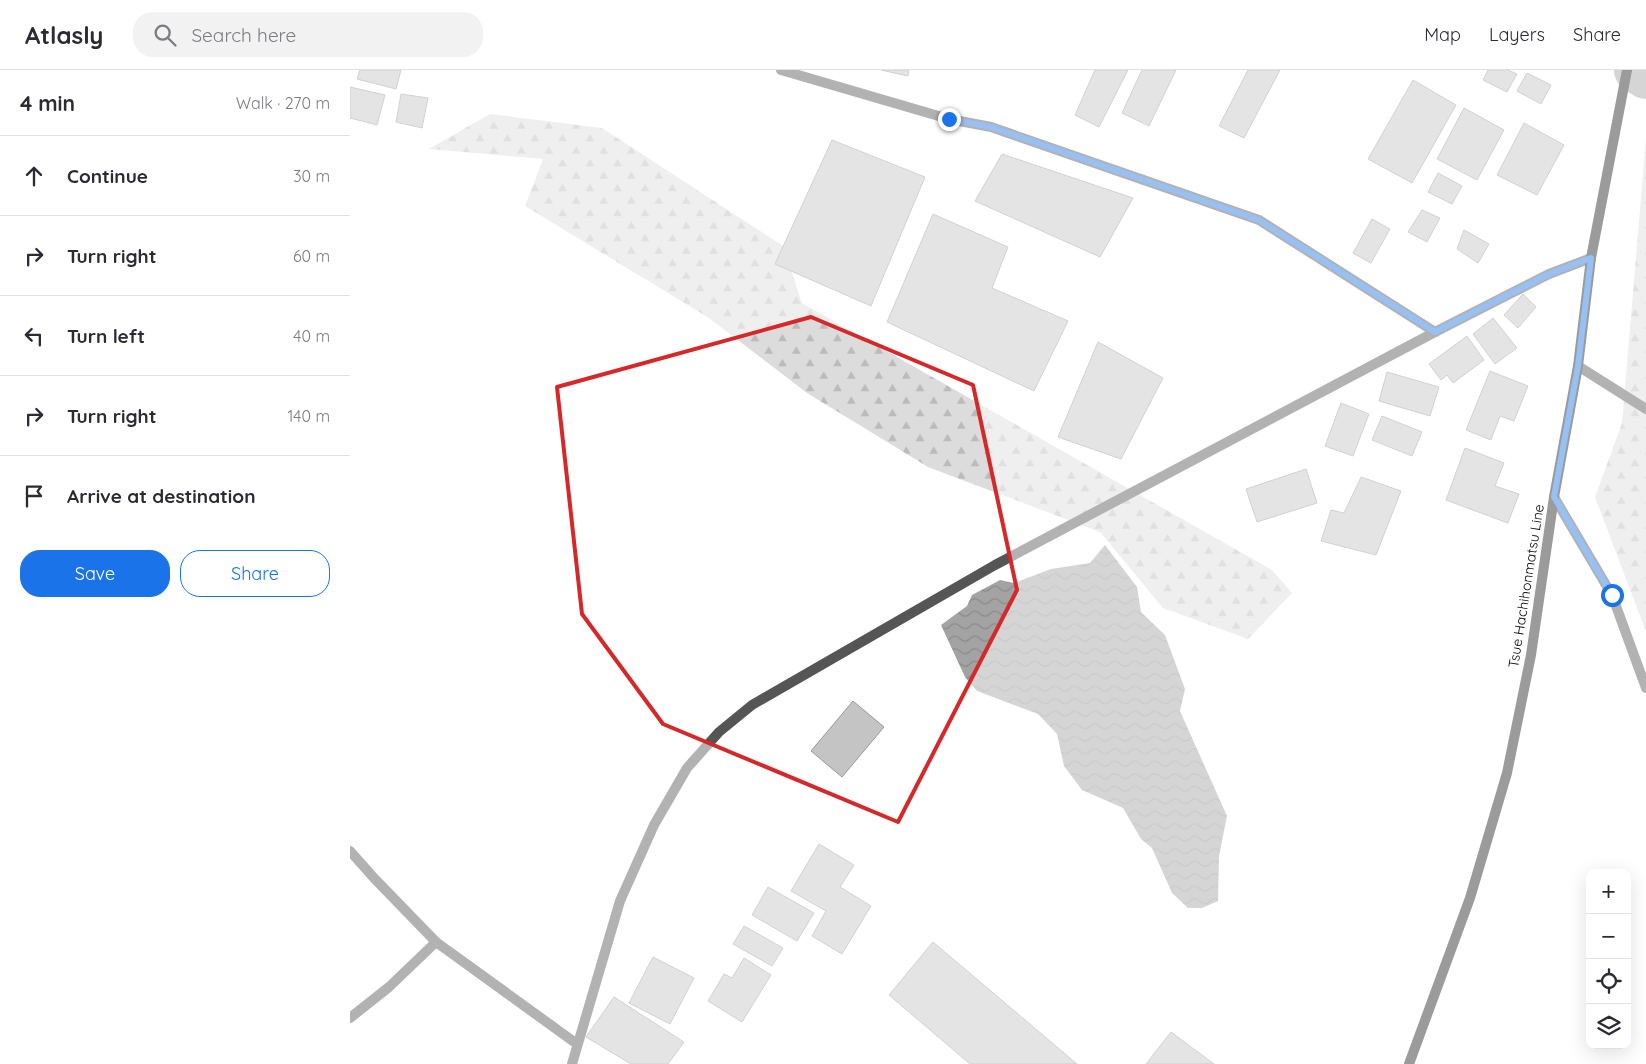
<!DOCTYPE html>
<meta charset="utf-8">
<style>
:root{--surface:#fff;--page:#f2f2f3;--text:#2b2b33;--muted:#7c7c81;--line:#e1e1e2;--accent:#1a73e8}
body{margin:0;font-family:Quicksand,sans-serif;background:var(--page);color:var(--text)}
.controls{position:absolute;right:15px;bottom:15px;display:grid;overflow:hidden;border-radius:10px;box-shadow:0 5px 20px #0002}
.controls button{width:45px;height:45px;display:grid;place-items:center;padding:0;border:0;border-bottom:1px solid var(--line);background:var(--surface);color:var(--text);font:25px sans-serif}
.stop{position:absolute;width:15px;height:15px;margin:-11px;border:4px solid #1a73e8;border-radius:50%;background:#fff}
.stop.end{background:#1a73e8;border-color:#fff;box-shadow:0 1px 5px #0008}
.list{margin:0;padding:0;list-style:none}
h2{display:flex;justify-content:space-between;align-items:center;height:65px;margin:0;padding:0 20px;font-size:21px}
h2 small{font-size:16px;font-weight:400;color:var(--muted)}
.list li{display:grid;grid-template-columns:32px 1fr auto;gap:15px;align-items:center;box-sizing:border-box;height:80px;padding:0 20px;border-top:1px solid var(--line)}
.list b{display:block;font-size:19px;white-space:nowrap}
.list em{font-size:16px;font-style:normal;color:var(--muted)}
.actions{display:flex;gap:10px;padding:15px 20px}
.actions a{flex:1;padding:11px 0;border:1px solid var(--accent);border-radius:20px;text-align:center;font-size:18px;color:var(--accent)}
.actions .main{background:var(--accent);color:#fff}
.icon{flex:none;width:28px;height:28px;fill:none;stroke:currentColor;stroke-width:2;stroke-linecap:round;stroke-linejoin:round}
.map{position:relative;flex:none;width:1296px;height:994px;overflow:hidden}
header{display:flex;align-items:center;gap:30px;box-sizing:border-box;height:70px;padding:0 25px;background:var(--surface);border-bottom:1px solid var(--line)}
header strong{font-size:24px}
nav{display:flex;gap:28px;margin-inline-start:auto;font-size:18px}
.search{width:350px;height:45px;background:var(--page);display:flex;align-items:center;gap:12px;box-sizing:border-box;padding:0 18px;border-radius:20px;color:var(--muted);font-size:19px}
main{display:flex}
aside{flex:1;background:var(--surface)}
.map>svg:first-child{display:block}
.forest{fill:url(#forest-firs)}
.water{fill:url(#water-waves)}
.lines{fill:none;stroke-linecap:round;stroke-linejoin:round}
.river{stroke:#a3a3a3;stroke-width:46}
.building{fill:#c4c4c4;stroke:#999}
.lane{stroke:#555;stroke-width:10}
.street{stroke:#555;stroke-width:10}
.secondary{stroke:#222;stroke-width:10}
.route{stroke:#1a73e8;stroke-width:6}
.marked{fill:none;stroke:#d62828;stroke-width:4;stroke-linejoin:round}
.labels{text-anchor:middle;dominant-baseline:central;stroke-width:5;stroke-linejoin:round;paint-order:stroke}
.street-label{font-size:14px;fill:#000;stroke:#fff}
</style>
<header>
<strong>Atlasly</strong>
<div class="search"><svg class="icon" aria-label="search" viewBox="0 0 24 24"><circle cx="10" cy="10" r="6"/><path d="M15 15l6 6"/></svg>Search here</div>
<nav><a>Map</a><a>Layers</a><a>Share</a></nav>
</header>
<main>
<aside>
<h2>4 min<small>Walk · 270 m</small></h2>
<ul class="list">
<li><svg class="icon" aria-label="ahead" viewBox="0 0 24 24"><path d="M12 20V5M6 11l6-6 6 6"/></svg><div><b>Continue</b></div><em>30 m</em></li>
<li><svg class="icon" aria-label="right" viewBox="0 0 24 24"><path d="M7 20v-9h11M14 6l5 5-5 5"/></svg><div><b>Turn right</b></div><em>60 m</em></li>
<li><svg class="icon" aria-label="left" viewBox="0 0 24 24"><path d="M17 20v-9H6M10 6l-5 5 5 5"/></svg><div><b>Turn left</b></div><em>40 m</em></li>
<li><svg class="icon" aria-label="right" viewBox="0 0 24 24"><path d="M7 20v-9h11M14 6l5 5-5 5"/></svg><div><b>Turn right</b></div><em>140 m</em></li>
<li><svg class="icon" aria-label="arrive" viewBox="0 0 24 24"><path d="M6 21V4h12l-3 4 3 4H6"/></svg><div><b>Arrive at destination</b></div></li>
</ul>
<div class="actions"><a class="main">Save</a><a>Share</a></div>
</aside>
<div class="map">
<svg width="1296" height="994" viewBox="0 0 1296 994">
<defs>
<pattern id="forest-firs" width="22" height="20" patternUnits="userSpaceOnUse" patternTransform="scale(1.25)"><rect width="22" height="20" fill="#dcdcdc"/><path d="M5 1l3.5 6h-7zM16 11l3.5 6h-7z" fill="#bbb"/></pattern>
<pattern id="water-waves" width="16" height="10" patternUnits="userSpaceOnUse" patternTransform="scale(1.25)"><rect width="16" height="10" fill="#a3a3a3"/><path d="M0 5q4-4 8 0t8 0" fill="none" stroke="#8b8b8b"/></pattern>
</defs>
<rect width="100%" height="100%" fill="#fff"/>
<!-- forest -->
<g class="forest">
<path d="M140,44L252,58L433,176L452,233L922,500L942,523L898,569L813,538L750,462L578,397L457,323L359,248L175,136L193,89L79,79Z"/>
<path d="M1296,68V562L1245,427L1272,353Z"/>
</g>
<!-- water -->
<path class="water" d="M755,475L787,517L791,542L815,565L835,619L830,641L877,746L869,786L868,831L852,838H838L822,823L802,778L791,769L773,738L732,720L714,696L707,664L688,644L627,621L615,607L591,555L617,536L622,525L650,510L664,513L701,499L740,493Z"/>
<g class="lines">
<!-- river -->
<path class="river" d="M1287,0L1296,6"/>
</g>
<!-- building -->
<g class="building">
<path d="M10,0H51L46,19L7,9Z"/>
<path d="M531,0H559L558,6Z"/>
<path d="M745,0H778L749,57L725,45Z"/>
<path d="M792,0H826L799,56L772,43Z"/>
<path d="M898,0H930L894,68L869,56Z"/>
<path d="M1138,0H1158L1167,4L1157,22L1133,10Z"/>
<path d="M1177,3L1201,15L1191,34L1167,21Z"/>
<path d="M1063,10L1106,35L1062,113L1018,89Z"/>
<path d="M0,17L35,25L27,55L0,48Z"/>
<path d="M51,24L78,28L72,58L46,52Z"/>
<path d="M1114,38L1154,60L1127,110L1087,89Z"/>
<path d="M1174,53L1214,75L1187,125L1147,105Z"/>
<path d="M482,70L575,107L521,236L425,194Z"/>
<path d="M652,84L783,128L750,187L625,131Z"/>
<path d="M1088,103L1112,116L1102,134L1078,122Z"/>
<path d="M1072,140L1090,148L1077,172L1058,162Z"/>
<path d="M583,144L658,177L642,218L718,251L684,321L537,252Z"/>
<path d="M1022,149L1040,159L1021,193L1003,183Z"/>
<path d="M1114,160L1139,174L1128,193L1107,179Z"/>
<path d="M1173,224L1186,237L1168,258L1154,245Z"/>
<path d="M1143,248L1167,278L1145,294L1123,264Z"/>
<path d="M1117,266L1134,290L1103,313L1097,305L1091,310L1079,294Z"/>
<path d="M748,272L813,308L771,389L708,367Z"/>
<path d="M1140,301L1178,316L1164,351L1150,346L1141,370L1116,360Z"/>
<path d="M1037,302L1089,317L1080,346L1029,331Z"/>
<path d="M991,333L1019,344L1003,386L975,376Z"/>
<path d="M1032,346L1072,362L1062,386L1022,370Z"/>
<path d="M1115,378L1154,393L1145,416L1169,424L1158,453L1096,430Z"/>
<path d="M956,399L967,433L907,452L896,419Z"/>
<path d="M1011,407L1051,421L1026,485L971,471L981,440L994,443Z"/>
<path d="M503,631L534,657L492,707L461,681Z"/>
<path d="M469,774L504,795L490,817L521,836L492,884L462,866L476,841L441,821Z"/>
<path d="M418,817L464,843L447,871L402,845Z"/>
<path d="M394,856L433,878L422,896L383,874Z"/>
<path d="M583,872L727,994H620L539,925Z"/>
<path d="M303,887L344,908L320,954L279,933Z"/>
<path d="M394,888L421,905L392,952L358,931L374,904L382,908Z"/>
<path d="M264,927L334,972L318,994H281L236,967Z"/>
<path d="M821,962L864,994H796Z"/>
</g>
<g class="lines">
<!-- lane -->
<path class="lane" d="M1228,296L1296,339"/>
<!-- street -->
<g class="street">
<path d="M431,0L599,49L641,57L909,150L1085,262"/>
<path d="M1204,427L1262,525L1296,618"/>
<path d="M0,781L24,808L86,872L227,974"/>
<path d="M0,948L39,917L86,872"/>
<path d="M222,994L270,831L304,755L337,698L369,662L402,635L645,495L1085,262L1199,204L1241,188"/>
</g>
<!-- secondary -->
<path class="secondary" d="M1059,994L1120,828L1157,703L1181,585L1204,427L1228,296L1241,188L1277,0"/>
</g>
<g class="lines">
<!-- route -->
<path class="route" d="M599,49L641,57L909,150L1085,262L1199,204L1241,188L1228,296L1204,427L1262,525"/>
</g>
<!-- marked area -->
<path d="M0 0H1296V994H0ZM461,247L623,315L667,520L548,752L313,654L232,544L207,317Z" fill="#fff" fill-opacity=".55" fill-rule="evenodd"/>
<path class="marked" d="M461,247L623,315L667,520L548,752L313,654L232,544L207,317Z"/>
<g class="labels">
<!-- street labels -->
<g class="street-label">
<text transform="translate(1176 516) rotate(-81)">Tsue Hachihonmatsu Line</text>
</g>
</g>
</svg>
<div class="controls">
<button>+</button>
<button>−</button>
<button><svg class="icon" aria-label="locate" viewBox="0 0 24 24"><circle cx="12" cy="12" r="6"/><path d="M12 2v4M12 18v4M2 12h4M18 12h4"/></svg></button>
<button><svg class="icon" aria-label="layers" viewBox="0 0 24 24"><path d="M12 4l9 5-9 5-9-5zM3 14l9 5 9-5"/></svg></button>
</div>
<div class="stop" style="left:1262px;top:525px"></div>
<div class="stop end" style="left:599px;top:49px"></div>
</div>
</main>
